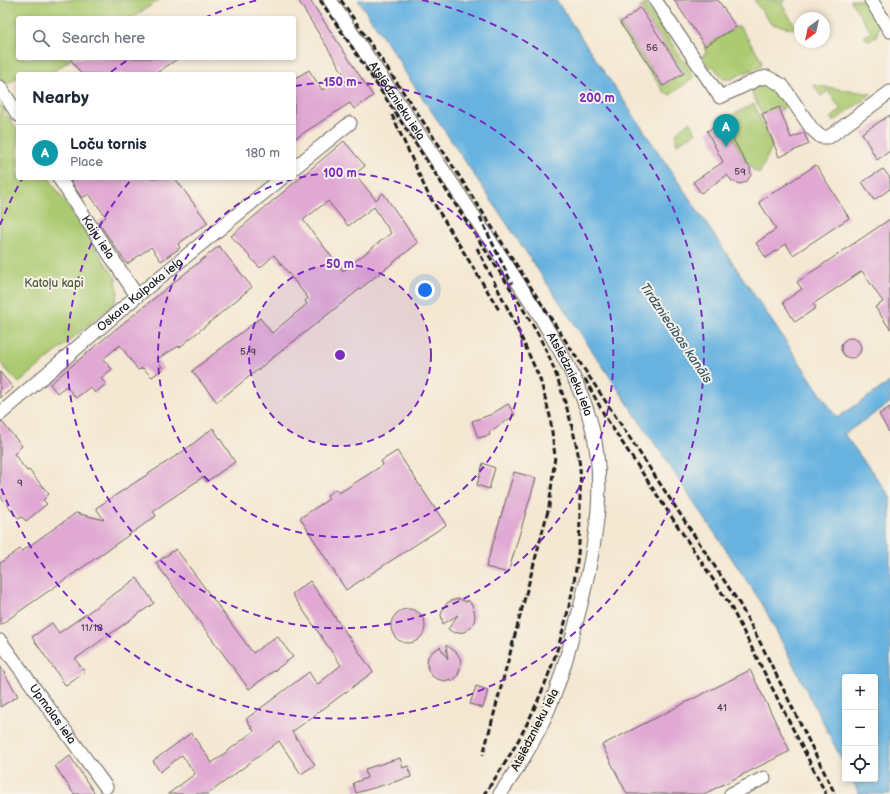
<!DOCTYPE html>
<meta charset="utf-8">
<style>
:root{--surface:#fff;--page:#f2f2f3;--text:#1f2937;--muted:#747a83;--line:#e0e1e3;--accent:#b5179e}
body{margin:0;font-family:"Balsamiq Sans",sans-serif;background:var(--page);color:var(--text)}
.controls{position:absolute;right:12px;bottom:12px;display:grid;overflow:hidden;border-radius:4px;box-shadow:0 2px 6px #0003}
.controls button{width:36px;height:36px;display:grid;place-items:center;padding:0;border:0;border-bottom:1px solid var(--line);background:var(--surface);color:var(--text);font:20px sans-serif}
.compass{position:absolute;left:794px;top:12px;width:36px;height:36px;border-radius:50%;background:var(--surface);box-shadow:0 2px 6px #0003;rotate:213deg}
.you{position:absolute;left:425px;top:290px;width:14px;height:14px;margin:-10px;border:3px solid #fff;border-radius:50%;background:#1a73e8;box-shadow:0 0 0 6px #1a73e833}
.badge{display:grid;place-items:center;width:26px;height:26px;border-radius:50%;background:var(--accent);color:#fff;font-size:13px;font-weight:700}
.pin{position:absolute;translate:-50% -33px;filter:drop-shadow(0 1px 2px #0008)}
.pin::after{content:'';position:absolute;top:21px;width:14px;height:12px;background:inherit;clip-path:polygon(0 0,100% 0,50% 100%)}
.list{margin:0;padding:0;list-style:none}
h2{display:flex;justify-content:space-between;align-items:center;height:52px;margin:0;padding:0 16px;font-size:17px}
h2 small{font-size:13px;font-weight:400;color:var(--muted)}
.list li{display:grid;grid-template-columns:26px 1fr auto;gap:12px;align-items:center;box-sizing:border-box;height:56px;padding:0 16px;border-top:1px solid var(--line)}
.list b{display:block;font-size:15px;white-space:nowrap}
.list p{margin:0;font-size:13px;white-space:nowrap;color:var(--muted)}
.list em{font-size:13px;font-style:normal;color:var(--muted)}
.icon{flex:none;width:22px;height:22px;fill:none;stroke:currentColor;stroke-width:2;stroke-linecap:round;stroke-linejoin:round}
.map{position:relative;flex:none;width:890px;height:794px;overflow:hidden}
.search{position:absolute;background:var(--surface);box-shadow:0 2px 6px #0003;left:16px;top:16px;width:280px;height:44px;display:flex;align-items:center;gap:10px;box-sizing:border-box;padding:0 14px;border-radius:4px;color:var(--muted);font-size:15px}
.panel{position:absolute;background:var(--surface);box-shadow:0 2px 6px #0003;left:16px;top:72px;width:280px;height:108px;border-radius:4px}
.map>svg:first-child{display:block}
.green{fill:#acca71;stroke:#647346}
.water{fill:#67b2e0;stroke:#42677e}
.building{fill:#e0a8d3;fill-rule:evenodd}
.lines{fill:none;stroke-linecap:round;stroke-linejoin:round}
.minor-casing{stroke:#68635c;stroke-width:15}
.minor{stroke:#fff;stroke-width:13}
.rail{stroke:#1c1c1c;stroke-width:3;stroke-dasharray:6 3;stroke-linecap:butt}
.ring{fill:none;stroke:#7b2cbf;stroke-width:2;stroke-dasharray:7 5}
.labels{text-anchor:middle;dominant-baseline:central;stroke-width:4;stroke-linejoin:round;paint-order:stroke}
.number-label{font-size:10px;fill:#4d3f4a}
.street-label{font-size:12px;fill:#1c1c1c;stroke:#f7f3e8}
.park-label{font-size:12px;fill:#4e593a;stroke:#f7f3e8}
.water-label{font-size:13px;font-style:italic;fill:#3a586a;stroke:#f7f3e8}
.centre{fill:#7b2cbf;stroke:#f7f3e8;stroke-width:2}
.ring-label{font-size:12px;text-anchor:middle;font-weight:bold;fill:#7b2cbf;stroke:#f7f3e8;stroke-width:4;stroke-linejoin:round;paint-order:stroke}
</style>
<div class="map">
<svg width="890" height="794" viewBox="0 0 890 794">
<rect width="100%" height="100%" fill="#f7f3e8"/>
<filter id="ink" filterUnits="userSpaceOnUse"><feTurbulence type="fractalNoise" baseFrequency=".025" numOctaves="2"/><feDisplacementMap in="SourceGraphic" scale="8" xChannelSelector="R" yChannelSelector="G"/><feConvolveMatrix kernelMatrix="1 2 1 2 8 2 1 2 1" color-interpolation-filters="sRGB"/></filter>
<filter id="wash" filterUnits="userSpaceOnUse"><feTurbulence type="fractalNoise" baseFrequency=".012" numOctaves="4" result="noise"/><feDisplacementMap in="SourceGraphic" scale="16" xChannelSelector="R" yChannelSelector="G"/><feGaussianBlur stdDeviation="0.9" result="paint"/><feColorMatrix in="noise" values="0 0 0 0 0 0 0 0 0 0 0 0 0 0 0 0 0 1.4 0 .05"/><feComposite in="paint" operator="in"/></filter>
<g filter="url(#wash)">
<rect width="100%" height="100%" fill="#f4e8d3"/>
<!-- green -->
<g class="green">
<path d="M0,0H159L132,18H18V58H73L50,74H18V77L5,86L0,77Z"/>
<path d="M754,0H785L781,3L796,27L800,25V30L771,24Z"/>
<path d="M850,0H866L879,26L876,36L870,40L866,39L864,36L871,32Z"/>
<path d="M645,4L693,75L692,79L670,95L664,92L617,24L620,23L663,86L684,73L640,8Z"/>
<path d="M736,27H740L762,60L761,66L759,68L751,70L731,79H723L713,66L709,68L702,56L706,53L705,46Z"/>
<path d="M767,85L777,90L786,102L783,109L780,110L779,107L762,114L752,93L753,90L759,86Z"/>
<path d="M813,85L872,94L833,122L831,118L841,110L828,91L821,96Z"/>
<path d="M0,104L18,131V178H49L116,279L118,293L115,303L19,383L0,363Z"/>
<path d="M754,104L772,146L760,173L754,171L749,163H746L724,119Z"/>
<path d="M691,122L696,133L677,144C673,132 681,127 691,122Z"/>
</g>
<!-- water -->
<path class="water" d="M358,0H556L837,418L890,382V403L844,434L890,496V794H859L852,779H875V677H845V766L763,605L401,66L402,65Z"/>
<g id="blocks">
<!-- building -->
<g class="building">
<path d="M298,0H310L373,96L354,109L350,103L294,139V79L309,70L322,90L345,76Z"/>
<path d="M674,0H718L736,27L705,46Z"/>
<path d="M640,8L684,73L663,86L620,23Z"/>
<path d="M70,58H179L155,74H81Z"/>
<path d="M779,107L791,138L804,133L809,144L779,157L762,114Z"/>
<path d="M890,115V151L877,160L862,133Z"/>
<path d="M724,122L746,163L750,167L751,175L747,181L741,184L732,181L727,175L701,193L693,182L723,162L707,131Z"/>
<path d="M344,141L365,166L355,174L376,200L383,193L418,243L217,402L192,371L260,318L272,333L307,304L305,301L308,298L274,255L260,268L231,236ZM328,201L348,226L374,207L391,233L343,271L303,220Z"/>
<path d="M816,165L849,218L793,255L786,244L766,258L756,243L776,229L759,202Z"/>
<path d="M883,169L890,178V189L874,200L862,182Z"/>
<path d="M69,178H175L208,223L178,244L180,248L161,261L151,247L127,264L98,222L106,217L89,194L82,198Z"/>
<path d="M890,219V329L875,307L883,302L862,271L813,304L816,308L795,322L783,302L802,289L797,282Z"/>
<path d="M219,246L252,287L180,347L179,346L157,359L163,369L152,377L143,368L138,370L120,345L103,359L112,369L101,378L106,384L95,393L90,387L76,398L66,386L57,393L50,384L111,333Z"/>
<circle cx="851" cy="348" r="10"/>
<path d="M0,372L13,388L0,398Z"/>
<path d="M508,404L515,415L489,432L490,435L478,438L472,421L490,415Z"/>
<path d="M890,407V434L879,414Z"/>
<path d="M0,422H2L22,446L14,454L27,471L29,470L49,494L43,500L47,504L26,521L22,517L19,519L0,496Z"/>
<path d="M213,428L235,462L206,482L203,477L153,511L156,516L0,625V563L20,549L22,551L76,513L104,520L96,508L185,450Z"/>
<path d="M397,451L446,525L346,590L300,518L329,499L327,495L336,489L339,493L383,465L381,461Z"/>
<path d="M483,463L495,468L489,489L477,485Z"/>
<path d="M514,472L536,478L508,573L486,567Z"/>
<path d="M176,549L253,653L277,636L293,657L249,689L156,563Z"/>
<path d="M137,578L154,603L75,659L85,672L66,686L32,637L52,623L59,633Z"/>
<path d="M310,581L373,672L292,732L315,765L301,774L279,741L208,794H168L195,774L182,755L160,772L153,761L191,733L212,763L254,731L246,719L309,672L317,685L341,665L292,594Z"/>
<path d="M459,599L467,602L468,600L473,606H472L474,610L475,616L474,622L470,628L464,632L454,633L448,629L458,615L443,624L441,615L443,609L447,603L453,600Z"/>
<circle cx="408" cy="626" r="17"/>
<path d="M446,645L456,652L460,658L461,664L458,675L452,682L451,679L444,681L437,679L432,676L428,670L427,663L428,657L432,652L440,647L448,659Z"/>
<path d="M0,666L18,696L0,707Z"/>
<path d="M750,670L790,751L704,794H627L602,745Z"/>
<path d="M476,686L488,690L483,708L470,704Z"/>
<path d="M70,756L95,794H74L55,766Z"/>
<path d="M400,758L403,768L408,766L411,777L356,793L353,783L367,778L365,769Z"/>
</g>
</g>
</g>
<g filter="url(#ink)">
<use href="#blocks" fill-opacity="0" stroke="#68635c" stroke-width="1"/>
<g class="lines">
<!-- minor casing -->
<g class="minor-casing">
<g id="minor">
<path id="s1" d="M330,0L537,311C558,347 580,383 591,423C607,483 596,541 582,600C574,631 566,663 555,693C542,728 522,763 500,794"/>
<path d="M655,0L720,97L758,79L767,77L782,85L812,129L821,137H829L890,92"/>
<path d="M871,0L890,31"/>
<path d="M0,87L18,115"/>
<path d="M294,168L350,123"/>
<path id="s2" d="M59,178L137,296"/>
<path id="s3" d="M0,414L137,296L282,178"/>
<path id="s4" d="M0,641L106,787"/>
<path d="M731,794L764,778"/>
</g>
</g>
<!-- minor -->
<use href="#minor" class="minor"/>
<!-- rail -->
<g class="rail">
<path d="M320,0L364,65L518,300C525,313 534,326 541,340C554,364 562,392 570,419C574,435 579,453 580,469C581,479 580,490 580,500C580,518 580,536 578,554C568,639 535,725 484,794"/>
<path d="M341,0L445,154L559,331L739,603L762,646L835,794"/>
<path d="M392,115L427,192L499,310"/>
<path d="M480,217L512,284"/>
<path d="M477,248L512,317L540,379L550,416L555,456L549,507L483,755"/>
<path d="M585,379L606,418L730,605L826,794"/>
</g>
</g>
</g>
<!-- distance rings -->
<circle cx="340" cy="355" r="91" fill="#7b2cbf" fill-opacity=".12"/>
<g class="ring">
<circle cx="340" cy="355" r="91"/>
<circle cx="340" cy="355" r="182"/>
<path d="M295 86A273 273 0 1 1 131 180"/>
<path d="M0 225A364 364 0 0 1 22 179M111 72A364 364 0 0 1 129 59M204 18A364 364 0 0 1 258 0M422 0A364 364 0 1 1 0 485"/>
</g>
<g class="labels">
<!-- number labels -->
<g class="number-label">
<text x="652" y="48">56</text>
<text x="740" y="172">59</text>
<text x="248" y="352">5/9</text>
<text x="20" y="483">9</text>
<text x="92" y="628">11/13</text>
<text x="722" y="708">41</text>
</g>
<!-- street labels -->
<g class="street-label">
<text stroke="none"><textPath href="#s1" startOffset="121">Atslēdznieku iela</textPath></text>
<text stroke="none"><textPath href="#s2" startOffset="71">Kaiju iela</textPath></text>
<text stroke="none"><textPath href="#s3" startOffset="184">Oskara Kalpaka iela</textPath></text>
<text stroke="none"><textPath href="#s1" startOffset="445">Atslēdznieku iela</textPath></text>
<text stroke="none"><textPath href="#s4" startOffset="90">Upmalas iela</textPath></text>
<text transform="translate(535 730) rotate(-63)">Atslēdznieku iela</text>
</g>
<!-- park labels -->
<g class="park-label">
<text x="54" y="283">Katoļu kapi</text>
</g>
<!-- water labels -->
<g class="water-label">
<text transform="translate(676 333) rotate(56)">Tirdzniecības kanāls</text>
</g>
</g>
<circle cx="340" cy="355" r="6" class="centre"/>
<g class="ring-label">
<text x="340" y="86">150 m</text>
<text x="597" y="102">200 m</text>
<text x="340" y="177">100 m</text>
<text x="340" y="268">50 m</text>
</g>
</svg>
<div class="controls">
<button>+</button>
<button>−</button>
<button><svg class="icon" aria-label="locate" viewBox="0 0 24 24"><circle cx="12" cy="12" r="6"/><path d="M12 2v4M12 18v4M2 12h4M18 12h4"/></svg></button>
</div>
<svg class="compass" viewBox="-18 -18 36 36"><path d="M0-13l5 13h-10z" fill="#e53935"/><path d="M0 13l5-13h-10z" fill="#747a83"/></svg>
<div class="you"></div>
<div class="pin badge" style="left:726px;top:147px;background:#0f9aa8">A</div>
<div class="search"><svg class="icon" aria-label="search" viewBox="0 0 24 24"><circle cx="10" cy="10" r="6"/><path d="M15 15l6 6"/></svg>Search here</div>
<section class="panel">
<h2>Nearby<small></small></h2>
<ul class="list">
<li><span class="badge" style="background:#0f9aa8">A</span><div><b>Loču tornis</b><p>Place</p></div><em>180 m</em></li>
</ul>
</section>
</div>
